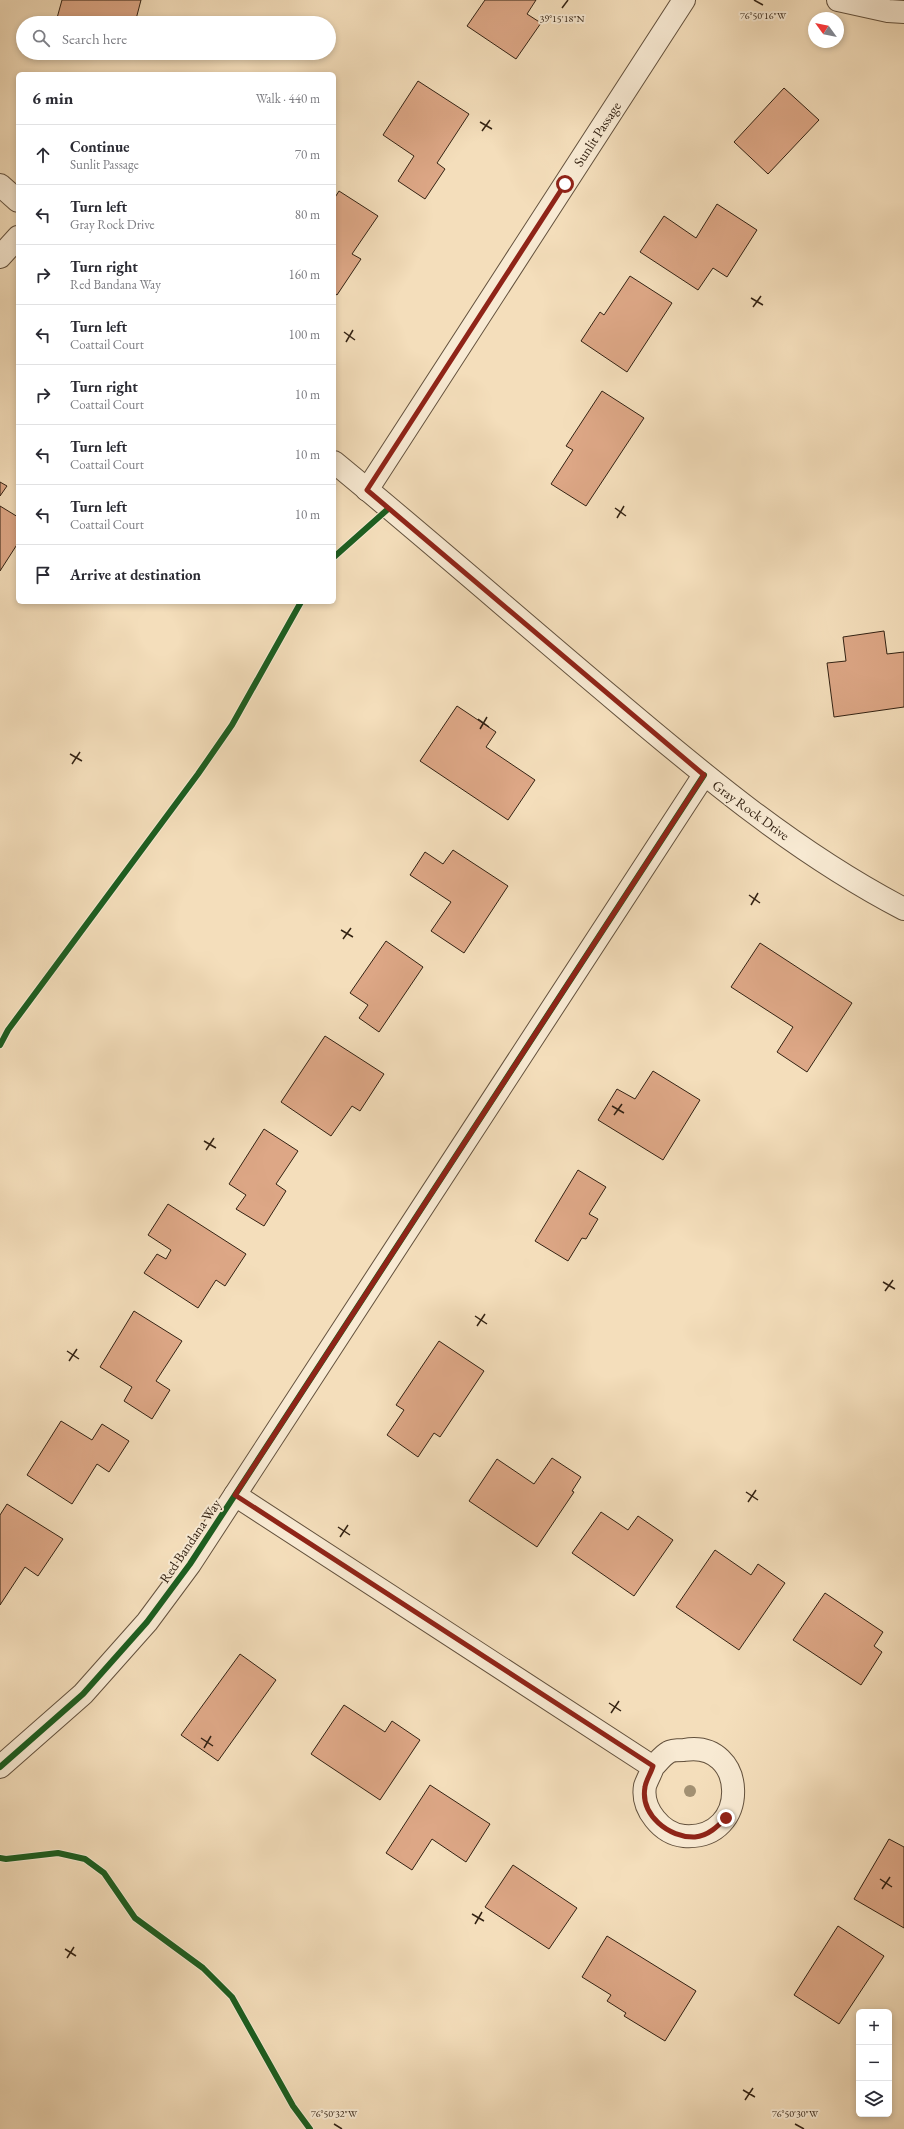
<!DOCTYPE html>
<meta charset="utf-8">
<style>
:root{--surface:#fff;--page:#f7f7f7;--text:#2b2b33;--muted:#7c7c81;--line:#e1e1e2}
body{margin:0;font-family:"EB Garamond",serif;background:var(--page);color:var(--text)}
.controls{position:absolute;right:12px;bottom:12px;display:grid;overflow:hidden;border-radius:6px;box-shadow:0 2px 6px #0003}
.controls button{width:36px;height:36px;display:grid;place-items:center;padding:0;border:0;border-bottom:1px solid var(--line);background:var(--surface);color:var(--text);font:20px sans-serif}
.compass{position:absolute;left:808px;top:12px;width:36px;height:36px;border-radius:50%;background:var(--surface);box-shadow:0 2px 6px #0003;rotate:303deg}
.stop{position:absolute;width:12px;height:12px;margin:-9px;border:3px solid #8f2418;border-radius:50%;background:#fff}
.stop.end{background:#8f2418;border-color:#fff;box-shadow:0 1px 4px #0008}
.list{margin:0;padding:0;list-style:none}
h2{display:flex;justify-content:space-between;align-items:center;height:52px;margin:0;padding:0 16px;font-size:17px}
h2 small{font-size:13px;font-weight:400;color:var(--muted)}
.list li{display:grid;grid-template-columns:26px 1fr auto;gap:12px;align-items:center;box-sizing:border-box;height:60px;padding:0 16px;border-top:1px solid var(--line)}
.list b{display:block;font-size:15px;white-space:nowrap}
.list p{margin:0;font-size:13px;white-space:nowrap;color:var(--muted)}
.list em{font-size:13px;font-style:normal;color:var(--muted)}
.icon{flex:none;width:22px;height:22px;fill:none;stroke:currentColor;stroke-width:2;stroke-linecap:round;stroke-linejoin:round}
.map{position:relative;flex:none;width:904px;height:2129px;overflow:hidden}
.search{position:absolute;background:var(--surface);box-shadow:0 2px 6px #0003;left:16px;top:16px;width:320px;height:44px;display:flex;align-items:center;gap:10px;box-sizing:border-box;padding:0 14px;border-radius:22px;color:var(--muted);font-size:15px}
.panel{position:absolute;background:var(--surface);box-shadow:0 2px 6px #0003;left:16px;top:72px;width:320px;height:532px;border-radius:6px}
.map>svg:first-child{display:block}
.building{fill:#dda786;stroke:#332213}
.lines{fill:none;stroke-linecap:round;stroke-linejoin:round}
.minor-casing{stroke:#63513d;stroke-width:24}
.path{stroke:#332213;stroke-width:2.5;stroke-dasharray:1 2;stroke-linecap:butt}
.minor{stroke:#f8ead3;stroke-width:22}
.cycleway-casing{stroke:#f8ead3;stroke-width:8}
.cycleway{stroke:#1b5e20;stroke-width:6}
.tree{fill:#a29072}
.route{stroke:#8f2418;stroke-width:5}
.ticks{fill:none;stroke:#332213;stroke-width:1.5}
.labels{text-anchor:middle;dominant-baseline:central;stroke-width:4;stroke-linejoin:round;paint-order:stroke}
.street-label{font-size:14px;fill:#332213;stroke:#f8ead3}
.ticks-label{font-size:10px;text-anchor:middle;fill:#332213;stroke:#f8ead3;stroke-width:4;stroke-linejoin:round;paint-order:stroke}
</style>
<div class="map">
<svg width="904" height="2129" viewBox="0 0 904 2129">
<rect width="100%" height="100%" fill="#f4debb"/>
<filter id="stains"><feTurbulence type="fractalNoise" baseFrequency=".005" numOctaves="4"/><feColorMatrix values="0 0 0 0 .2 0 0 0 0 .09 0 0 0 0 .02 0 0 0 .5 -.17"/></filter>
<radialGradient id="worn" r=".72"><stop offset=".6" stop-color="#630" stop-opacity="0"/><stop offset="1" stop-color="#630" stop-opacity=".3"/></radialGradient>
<!-- building -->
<g class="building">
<path d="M62,0H141L135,23H78L57,18Z"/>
<path d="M485,0H536L527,14L541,23L516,59L467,26Z"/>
<path d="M418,81L469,114L437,163L445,169L425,199L398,181L414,156L383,135Z"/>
<path d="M784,88L819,120L768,174L734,142Z"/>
<path d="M339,191L378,216L352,254L361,259L337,295L334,293V199Z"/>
<path d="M717,204L757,230L727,277L713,268L698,290L640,252L664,216L696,238Z"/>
<path d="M630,276L672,303L627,372L581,341L600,312L604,315Z"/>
<path d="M602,391L644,418L586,506L551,484L573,450L566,446Z"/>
<path d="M0,482L7,486L0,496Z"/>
<path d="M0,506L18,517V543L0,571Z"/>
<path d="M884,631L887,654L904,652V707L834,717L827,663L846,661L843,637Z"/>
<path d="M457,706L496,732L486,747L535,780L508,820L420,761Z"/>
<path d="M453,850L508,886L464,953L431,931L451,902L410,875L425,852L443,864Z"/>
<path d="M386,941L423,967L379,1032L359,1018L368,1005L350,993Z"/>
<path d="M760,943L852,1003L807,1072L777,1052L793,1027L731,987Z"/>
<path d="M325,1036L384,1074L360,1111L352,1106L331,1136L281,1102Z"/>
<path d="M653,1071L700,1100L663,1160L598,1120L617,1089L635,1099Z"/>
<path d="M264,1129L298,1151L276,1184L286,1191L264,1226L236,1209L246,1195L229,1184Z"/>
<path d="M578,1170L606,1187L589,1214L598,1219L586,1239L582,1238L568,1261L535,1241Z"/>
<path d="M168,1204L246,1254L225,1286L216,1280L198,1308L144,1273L157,1254L166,1259L171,1250L148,1235Z"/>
<path d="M134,1311L182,1341L156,1381L170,1390L152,1419L124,1401L132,1387L100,1367Z"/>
<path d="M439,1341L484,1371L440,1437L434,1433L418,1457L387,1435L404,1410L396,1405Z"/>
<path d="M61,1421L92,1440L102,1424L129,1441L109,1472L97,1464L72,1504L27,1475Z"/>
<path d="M552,1458L581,1477L572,1491L574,1492L537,1547L469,1501L497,1459L534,1484Z"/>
<path d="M7,1504L63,1539L38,1576L25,1567L0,1605V1515Z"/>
<path d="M601,1512L628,1530L638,1516L673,1540L634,1596L572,1553Z"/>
<path d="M715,1550L751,1575L758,1564L785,1583L739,1650L676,1607Z"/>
<path d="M825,1593L883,1632L874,1646L882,1652L861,1685L793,1640Z"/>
<path d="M240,1654L276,1680L218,1761L181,1735Z"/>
<path d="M344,1705L385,1732L392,1721L420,1740L380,1800L311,1754Z"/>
<path d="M430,1785L490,1824L466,1862L432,1839L412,1870L386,1853Z"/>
<path d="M889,1839L904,1847V1928L854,1899Z"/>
<path d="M513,1865L577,1908L549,1949L485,1907Z"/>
<path d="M838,1926L884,1956L839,2024L794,1995Z"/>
<path d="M607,1936L696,1991L665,2041L624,2016L626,2013L607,2001L611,1995L582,1977Z"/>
</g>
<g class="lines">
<!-- minor casing -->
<g class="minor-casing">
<g id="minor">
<path d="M838,0L888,11L904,12"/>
<path d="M0,185L18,201"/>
<path d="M0,257L18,237"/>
<path d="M334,462C429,540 521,621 615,700C706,777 798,854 904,909"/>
<path d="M367,490L684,0"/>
<path d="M235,1495L653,1767C651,1773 647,1780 645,1786C641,1809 662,1834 684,1836C751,1841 748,1739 684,1750C679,1750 672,1750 669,1752C663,1755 658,1762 653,1767"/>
<path d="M0,1767L83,1694L147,1622L190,1564L704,775"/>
</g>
</g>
<!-- path -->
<g class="path">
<path d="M334,557L367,527"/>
<path d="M0,1045L8,1030L198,774L232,725L301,602"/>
<path d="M0,1858L6,1859L58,1853L85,1859L104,1873L135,1918L203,1968L232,1997L293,2106L310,2129"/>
</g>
<!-- minor -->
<use href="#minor" class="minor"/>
<!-- cycleway casing -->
<g class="cycleway-casing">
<g id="cycleway">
<path d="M334,557L388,509"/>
<path d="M0,1045L8,1030L198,774L232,725L301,602"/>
<path d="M0,1767L83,1694L147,1622L190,1564L704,775"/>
<path d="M0,1858L6,1859L58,1853L85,1859L104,1873L135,1918L203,1968L232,1997L293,2106L310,2129"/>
</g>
</g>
<!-- cycleway -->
<use href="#cycleway" class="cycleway"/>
</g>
<!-- trees -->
<circle class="tree" cx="690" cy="1791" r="6"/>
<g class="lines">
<!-- route -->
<path class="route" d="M565,184L367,490L704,775L235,1495L653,1766C651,1773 646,1780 645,1787C640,1815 669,1838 695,1837C708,1836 718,1826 726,1818"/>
</g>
<!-- ticks -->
<path class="ticks" d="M754,0L763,5M562,8L568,0M480,122L492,129M482,131L490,120M751,298L763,305M753,307L761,296M344,332L355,340M346,342L353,330M615,508L626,516M617,518L624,506M478,719L489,727M480,729L487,717M70,754L82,761M72,764L80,752M749,895L760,903M751,905L758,893M341,930L353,937M343,939L351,928M612,1106L624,1113M614,1115L622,1104M204,1141L216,1148M206,1150L214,1138M883,1282L895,1289M885,1291L893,1280M475,1316L487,1324M477,1326L485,1314M67,1351L79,1359M69,1361L77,1349M746,1492L758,1500M748,1502L756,1490M338,1527L350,1535M340,1537L348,1525M609,1703L621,1711M611,1713L619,1701M201,1738L213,1746M204,1748L211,1736M880,1879L892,1887M882,1889L890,1877M472,1914L484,1921M475,1924L482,1912M65,1949L76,1956M67,1958L74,1947M743,2090L755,2097M745,2100L753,2088M334,2124L342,2129M795,2124L804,2129"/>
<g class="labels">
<!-- street labels -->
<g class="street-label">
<text transform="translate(597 134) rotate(-57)">Sunlit Passage</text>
<text transform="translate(751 810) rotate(36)">Gray Rock Drive</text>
<text transform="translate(190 1541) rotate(-56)">Red Bandana Way</text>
</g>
</g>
<g class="ticks-label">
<text x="763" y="19">76°50'16"W</text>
<text x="562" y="22">39°15'18"N</text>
<text x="334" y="2117">76°50'32"W</text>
<text x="795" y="2117">76°50'30"W</text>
</g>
<rect width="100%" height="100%" filter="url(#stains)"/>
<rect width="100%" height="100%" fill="url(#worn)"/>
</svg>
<div class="controls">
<button>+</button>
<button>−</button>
<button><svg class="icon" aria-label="layers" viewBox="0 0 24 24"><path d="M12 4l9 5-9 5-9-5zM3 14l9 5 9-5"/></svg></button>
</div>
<svg class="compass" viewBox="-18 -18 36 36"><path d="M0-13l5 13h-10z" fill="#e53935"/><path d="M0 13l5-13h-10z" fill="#7c7c81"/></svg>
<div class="stop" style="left:565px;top:184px"></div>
<div class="stop end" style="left:726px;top:1818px"></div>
<div class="search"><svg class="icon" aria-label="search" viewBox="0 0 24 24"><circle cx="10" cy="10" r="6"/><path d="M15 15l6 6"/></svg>Search here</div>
<section class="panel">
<h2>6 min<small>Walk · 440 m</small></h2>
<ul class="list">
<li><svg class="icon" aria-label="ahead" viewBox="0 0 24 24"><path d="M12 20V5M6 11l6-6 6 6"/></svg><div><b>Continue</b><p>Sunlit Passage</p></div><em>70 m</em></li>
<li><svg class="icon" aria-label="left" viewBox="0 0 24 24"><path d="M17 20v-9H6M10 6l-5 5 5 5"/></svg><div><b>Turn left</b><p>Gray Rock Drive</p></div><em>80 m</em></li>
<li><svg class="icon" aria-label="right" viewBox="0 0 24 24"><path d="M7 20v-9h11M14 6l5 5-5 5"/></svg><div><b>Turn right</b><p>Red Bandana Way</p></div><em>160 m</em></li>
<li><svg class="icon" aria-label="left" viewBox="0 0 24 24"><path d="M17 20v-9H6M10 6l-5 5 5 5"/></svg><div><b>Turn left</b><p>Coattail Court</p></div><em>100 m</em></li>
<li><svg class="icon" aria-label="right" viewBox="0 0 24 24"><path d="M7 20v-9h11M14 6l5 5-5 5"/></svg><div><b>Turn right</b><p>Coattail Court</p></div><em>10 m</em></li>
<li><svg class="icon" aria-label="left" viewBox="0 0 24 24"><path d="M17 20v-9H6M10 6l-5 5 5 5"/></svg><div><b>Turn left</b><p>Coattail Court</p></div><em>10 m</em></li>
<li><svg class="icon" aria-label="left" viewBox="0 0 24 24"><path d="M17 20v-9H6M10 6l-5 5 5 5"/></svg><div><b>Turn left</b><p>Coattail Court</p></div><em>10 m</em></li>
<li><svg class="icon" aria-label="arrive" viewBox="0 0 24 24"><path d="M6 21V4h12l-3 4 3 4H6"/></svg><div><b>Arrive at destination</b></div></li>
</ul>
</section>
</div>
